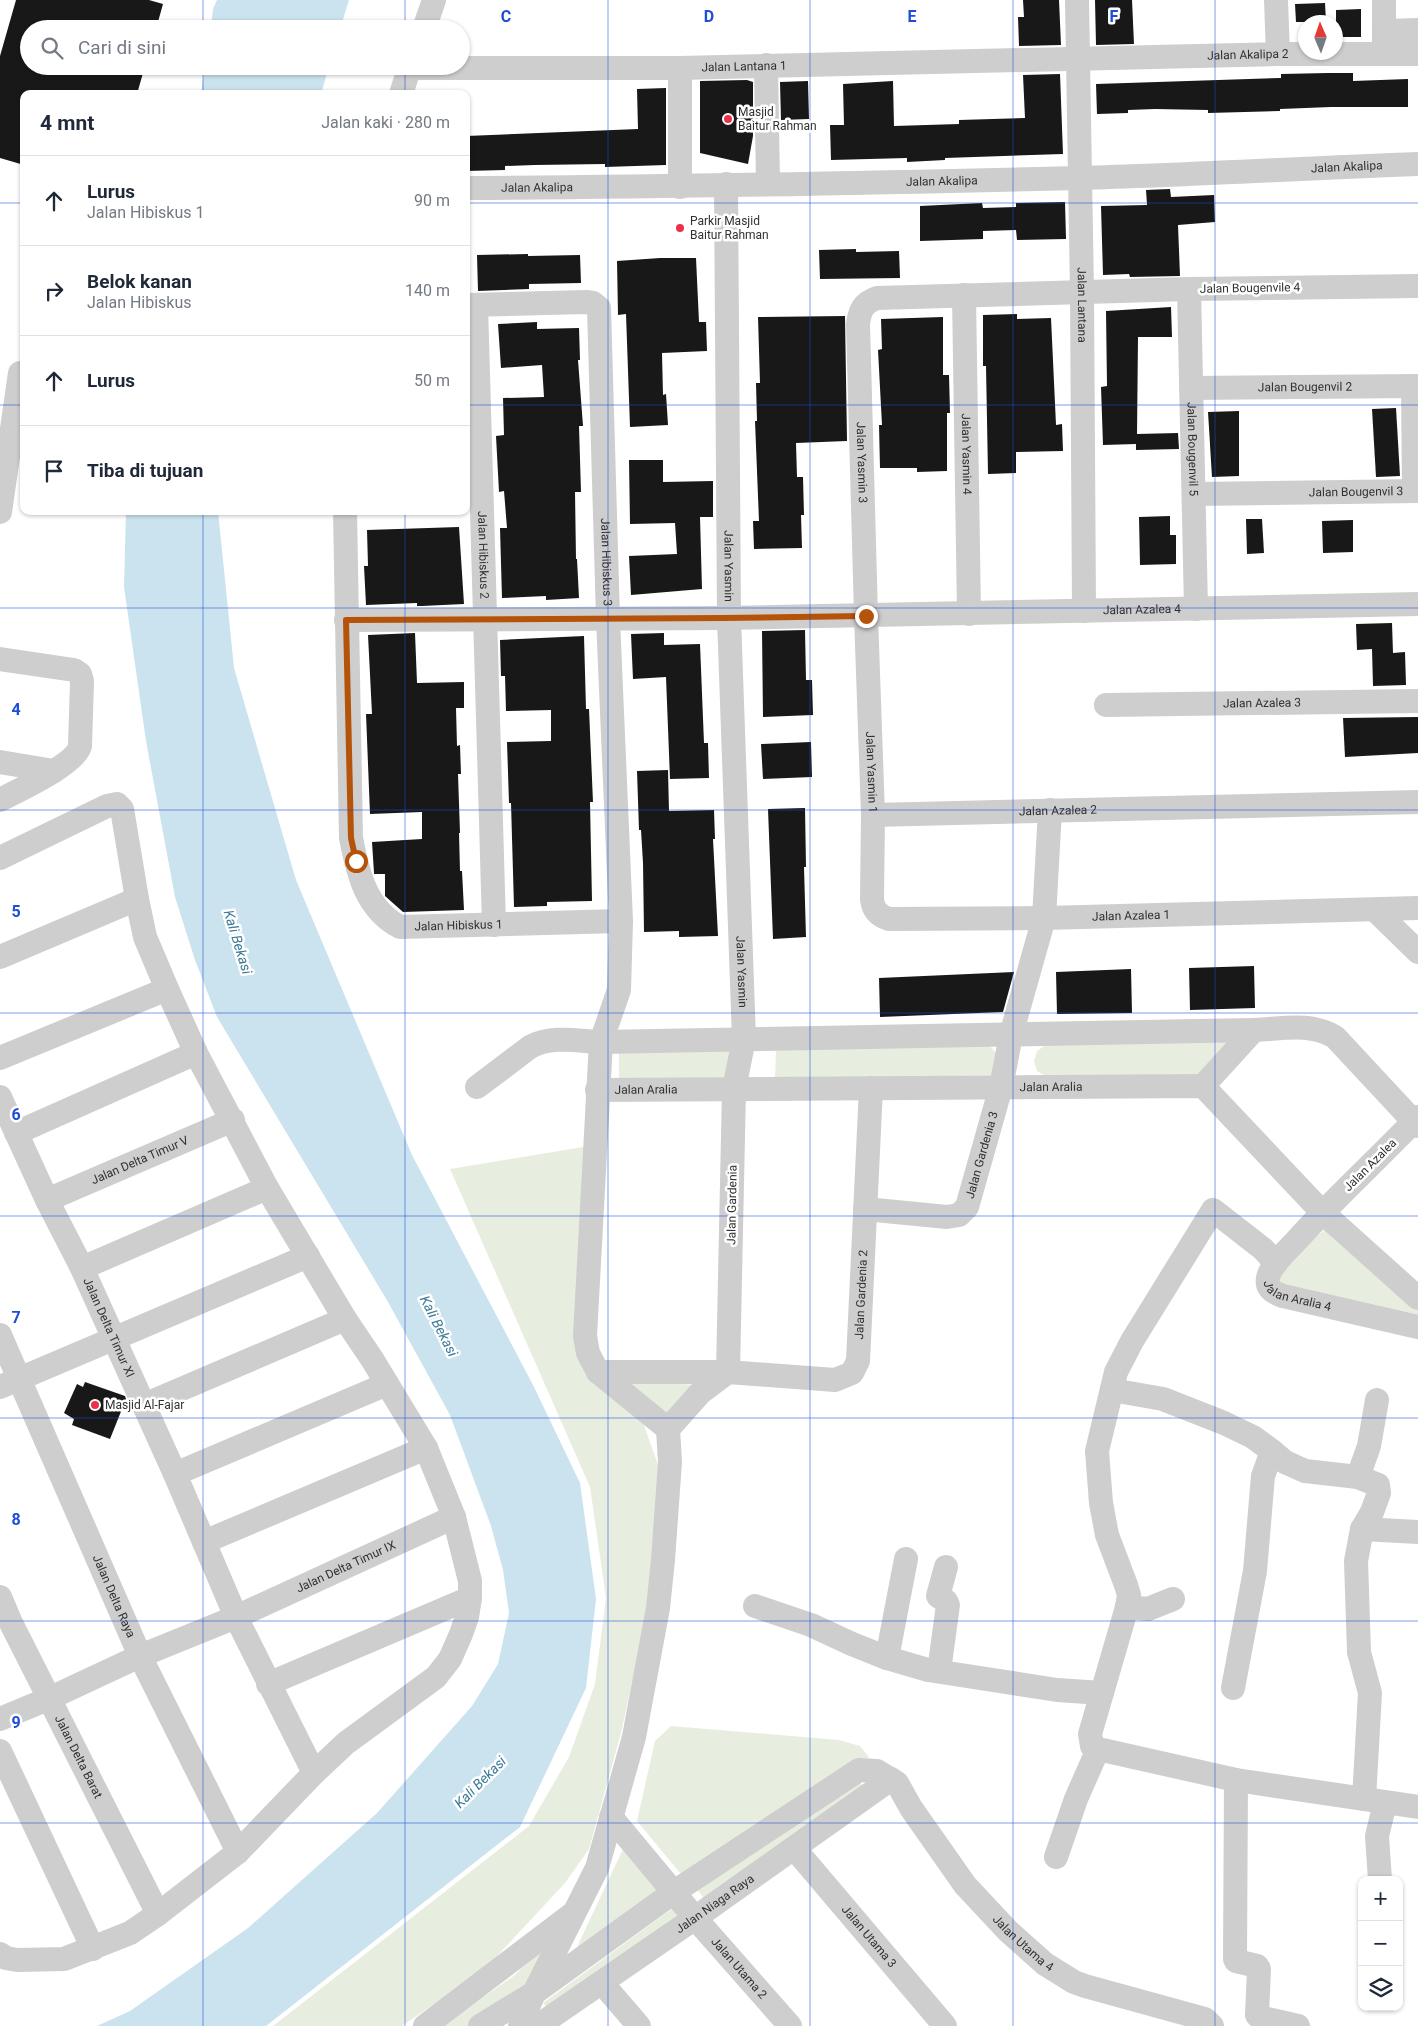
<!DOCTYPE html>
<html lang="id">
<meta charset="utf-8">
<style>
:root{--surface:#fff;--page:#f2f2f3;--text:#1f2937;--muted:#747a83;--line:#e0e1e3}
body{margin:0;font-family:Roboto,sans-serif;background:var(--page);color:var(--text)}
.controls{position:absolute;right:15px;bottom:15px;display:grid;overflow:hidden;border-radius:10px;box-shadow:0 1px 4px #0004}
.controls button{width:45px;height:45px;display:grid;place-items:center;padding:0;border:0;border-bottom:1px solid var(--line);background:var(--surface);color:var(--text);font:25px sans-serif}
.compass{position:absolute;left:1298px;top:15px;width:45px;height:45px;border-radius:50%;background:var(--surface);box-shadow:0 1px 4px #0004;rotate:358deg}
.stop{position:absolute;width:15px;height:15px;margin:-11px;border:4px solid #b45309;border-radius:50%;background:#fff}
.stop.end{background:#b45309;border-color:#fff;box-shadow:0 1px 5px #0008}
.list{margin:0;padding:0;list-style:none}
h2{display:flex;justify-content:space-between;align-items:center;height:65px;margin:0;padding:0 20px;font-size:21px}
h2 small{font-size:16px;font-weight:400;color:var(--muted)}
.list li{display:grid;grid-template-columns:32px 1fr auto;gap:15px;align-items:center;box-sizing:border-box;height:90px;padding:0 20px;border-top:1px solid var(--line)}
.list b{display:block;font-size:19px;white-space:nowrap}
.list p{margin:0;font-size:16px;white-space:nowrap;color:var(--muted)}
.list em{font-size:16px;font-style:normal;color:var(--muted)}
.icon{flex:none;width:28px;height:28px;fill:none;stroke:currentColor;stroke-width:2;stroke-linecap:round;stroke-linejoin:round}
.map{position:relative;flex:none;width:1418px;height:2026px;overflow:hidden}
.search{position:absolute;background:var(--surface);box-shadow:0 1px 4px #0004;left:20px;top:20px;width:450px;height:55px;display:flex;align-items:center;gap:12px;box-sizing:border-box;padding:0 18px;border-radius:28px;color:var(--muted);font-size:19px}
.panel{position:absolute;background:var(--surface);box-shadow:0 1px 4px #0004;left:20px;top:90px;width:450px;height:425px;border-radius:10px}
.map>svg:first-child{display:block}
.green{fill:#e8eedf}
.water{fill:#cbe3ee}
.building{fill:#181818}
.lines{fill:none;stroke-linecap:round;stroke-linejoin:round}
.minor{stroke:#cecece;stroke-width:24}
.route{stroke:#b45309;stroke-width:6}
.grid{fill:none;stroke:#1d4ed8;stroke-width:1;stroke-opacity:0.55}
.poi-dot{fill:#ec304a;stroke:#fff;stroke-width:2}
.labels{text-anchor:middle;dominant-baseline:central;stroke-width:5;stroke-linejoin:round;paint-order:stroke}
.street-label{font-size:12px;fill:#313131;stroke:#fff}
.poi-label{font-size:12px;fill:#313131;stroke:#fff;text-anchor:start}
.water-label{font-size:14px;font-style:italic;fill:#3b7997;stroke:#fff}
.grid-label{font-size:16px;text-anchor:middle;font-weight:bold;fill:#1d4ed8;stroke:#fff;stroke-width:5;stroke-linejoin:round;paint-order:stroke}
</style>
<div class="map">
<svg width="1418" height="2026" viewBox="0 0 1418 2026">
<rect width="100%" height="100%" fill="#fff"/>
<!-- green -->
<g class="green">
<path d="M1227,1040L1231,1045L1200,1074L1049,1078L1037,1071L1034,1061L1037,1051L1047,1044Z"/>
<path d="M990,1046L996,1053L994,1075L775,1079L776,1050Z"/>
<path d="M731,1049V1080L619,1079V1050Z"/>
<path d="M589,1146L582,1341L642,1420L660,1470L646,1618L621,1733L589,1849L565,1883L485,1969L402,2026H273L529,1826L569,1757L595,1684L606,1598L590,1487L450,1169Z"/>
<path d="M1329,1226L1418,1306V1320L1278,1291V1270Z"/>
<path d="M622,1380L697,1385L662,1420Z"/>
<path d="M671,1726L839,1740L860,1746L869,1757L685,1879L637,1821L655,1741Z"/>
<path d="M859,1782L864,1787L705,1900L697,1889Z"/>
<path d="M623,1849L662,1891L577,1947Z"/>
<path d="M673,1908L680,1919L551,2013L543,2003Z"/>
<path d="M556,1932L541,1975L476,2026H442L515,1975Z"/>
</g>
<!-- water -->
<g class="water">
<path d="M217,0H349L340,29H211L213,9Z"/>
<path d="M205,66H329L321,94H201Z"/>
<path d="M126,511H218L234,668L296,880L412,1155L534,1387L580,1483L596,1599L586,1688L520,1827L266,2026H97L130,2011L248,1928L377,1813L472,1706L498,1664L509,1613L503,1570L491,1526L450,1415L388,1302L217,1017L195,960L175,897L146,741L124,587Z"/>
</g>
<!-- building -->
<g class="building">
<path d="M16,0H149L163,4L156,29H29V66H145L137,94H24V165L0,158V56Z"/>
<path d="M1023,0H1059L1061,45L1019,46L1018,17H1024Z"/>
<path d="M1095,0H1132L1134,44L1096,45Z"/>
<path d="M1325,3L1326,22H1296L1295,4Z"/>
<path d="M1361,9V37H1336V10Z"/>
<path d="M1328,73H1353V81L1408,79V107H1331L1280,109V111L1208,113V110L1155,109L1128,110V113L1097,114L1096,84L1281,78V74Z"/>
<path d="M1060,74L1063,154L945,158V160L907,162V158L831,160L830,125H844L843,84L893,81L894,126L959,124V120L1025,118L1023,75Z"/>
<path d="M747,80L753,82V136L748,164L700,153V81Z"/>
<path d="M808,81L809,119L781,120L780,82Z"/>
<path d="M666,88V165L605,167V164L534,165L505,166V170L466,171V136L638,129L637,89Z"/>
<path d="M1170,189L1171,197L1214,195L1215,222L1178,225L1180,276L1130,277L1129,274L1103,275L1101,206L1147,205L1146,190Z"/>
<path d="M1065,202L1066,239L1017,240L1016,230L983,231V239L920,241V206L982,203L983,208L1016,207V203Z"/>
<path d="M856,249V252L899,251L900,278L820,279L819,250Z"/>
<path d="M528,254V256L580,255L581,283L529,284V289L478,291L477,255Z"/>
<path d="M660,258H696L699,322H706L707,351L662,353L663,395L666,394L668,425L630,427L626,314L618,315L617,261Z"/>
<path d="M1171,307L1172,337H1138L1137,434L1178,433L1179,449L1136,450V444L1103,445L1101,387L1107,386L1106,311Z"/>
<path d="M1017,314V319L1051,318L1056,425L1062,424L1063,451L1016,452V473L988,474L986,366H983V315Z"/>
<path d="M845,316L847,441L796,443L797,477H803L804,515H801L802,548L754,549L753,521H759L755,421H757L756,383H760L758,317Z"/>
<path d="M943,317V375H949L950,413H947V471L917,472V468H880L879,425H882L878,350L882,349L881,319Z"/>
<path d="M537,322V329L579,328L580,360H578L583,426H579L581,492H575L576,559H577L579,598L546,600V596L502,598L500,528H507L504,491L499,492L496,436L504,435L503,398L544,397L542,365L501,368L498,324Z"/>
<path d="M1396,408L1400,476L1376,477L1372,409Z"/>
<path d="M1239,411V476L1212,477L1208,412Z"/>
<path d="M629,460H663V482L713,481V517H700L702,589L631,595L629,556L677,554L675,523L630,524Z"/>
<path d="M1170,516V535H1176V564L1140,565L1139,517Z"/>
<path d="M1246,519H1262L1264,553L1247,554Z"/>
<path d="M1353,520V552L1323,553L1322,521Z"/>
<path d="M459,527L464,604L422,606H417V603L366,605L364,566H368L367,530Z"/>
<path d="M1392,623L1393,653L1405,652L1406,685L1373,686L1372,649L1357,650L1356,624Z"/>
<path d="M805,630L806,680H812L813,715L763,717L762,631Z"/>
<path d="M415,633L417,683L464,682V708H456L457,746L460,745L461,774H458L460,833H459L460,871H462L464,910L403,912L385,896V874H374V873L372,842L422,839V812L370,814L366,714H372L368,635Z"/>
<path d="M664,633V645L700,644L704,743H708L709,778L670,779L666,677L633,679L631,634Z"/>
<path d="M584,636L586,709H589L593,802H590L592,901L547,902V906L514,907L511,803H509L507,742L551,741V710L506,711L505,676H501L500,640Z"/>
<path d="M1418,717V753L1345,757L1343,718Z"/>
<path d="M811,742L812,777L763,779L761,744Z"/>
<path d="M668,770L669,811L714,810L715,839H713L718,936L679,937V931L644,932L643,863L641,830H639L637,771Z"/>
<path d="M805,808L806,867H804L806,937L773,939L768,809Z"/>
<path d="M1254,966L1255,1008L1190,1010L1189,968Z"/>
<path d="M1131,969L1132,1013L1057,1014L1056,972Z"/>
<path d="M1014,972L1003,1012L880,1017L879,978Z"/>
<path d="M85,1382L125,1396L126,1399L110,1439L72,1425L74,1419L64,1413L77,1384L83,1387Z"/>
</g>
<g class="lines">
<!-- minor -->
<g class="minor">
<path id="s1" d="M1077,0L1082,292L1084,611"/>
<path d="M1276,0L1278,54"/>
<path d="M1384,0V54"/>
<path d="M424,29L434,0"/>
<path d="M1384,31L1418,30"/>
<path d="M766,65L768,183"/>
<path id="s2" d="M410,68H680L1278,54H1418"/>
<path d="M401,94L410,66"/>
<path id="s3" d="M726,184L729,618L744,1039L734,1089L728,1372"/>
<path d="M680,187V68"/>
<path id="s4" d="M466,188C670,187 874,183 1079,178C1192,175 1305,168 1418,164"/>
<path id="s5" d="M1418,286L1189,289L877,298C863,303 860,310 858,324L866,616L873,815L872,899C873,910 879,916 889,919L1044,918L1418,908"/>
<path id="s6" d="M1189,289L1196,609"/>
<path id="s7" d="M964,295L969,614"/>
<path id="s8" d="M466,305L586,302L593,303L599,308L608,619L621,921L619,990L601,1042L585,1336L588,1353L598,1372H728L835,1380L852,1373L858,1361L871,1088"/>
<path id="s9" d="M476,305L494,925"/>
<path d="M1413,387L1414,491"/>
<path id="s10" d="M1191,388L1418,386"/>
<path id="s11" d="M1194,494L1418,491"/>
<path id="s12" d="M345,511L351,838C358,874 366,909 400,927L621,921"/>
<path d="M0,512L20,373"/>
<path id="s13" d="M346,620L722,618L1418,604"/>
<path d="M0,659L74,670L80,674L82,681L80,746C76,764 17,791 0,800"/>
<path id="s14" d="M1106,705L1418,701"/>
<path d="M0,762L54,771"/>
<path id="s15" d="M873,815L1418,802"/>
<path d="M0,858L107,806L117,804L122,809L137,899L145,937L167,989L196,1053L267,1188L345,1319L372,1359L426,1448L454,1517L470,1581V1598L467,1617L461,1634L450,1659L436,1677L346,1743L314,1773L238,1852L158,1914L130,1933L64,1959L17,1960L6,1958L0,1954"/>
<path d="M1375,910L1418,952"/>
<path d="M0,957L137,899"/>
<path d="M0,1058L167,989"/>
<path d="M1203,1086L1254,1030"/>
<path d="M477,1087L530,1047C551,1035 578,1041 601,1042L1254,1030C1282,1029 1310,1022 1335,1037L1418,1126"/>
<path id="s16" d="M597,1090L1203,1086L1322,1212L1418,1298"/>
<path id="s17" d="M0,1097L47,1200L82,1268L175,1474L236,1617L314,1773"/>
<path id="s18" d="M1418,1117C1378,1159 1335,1198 1296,1241C1287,1251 1271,1264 1268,1278C1266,1289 1274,1293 1283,1296L1418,1327"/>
<path d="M16,1133L196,1053"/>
<path id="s19" d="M47,1200L233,1120"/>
<path id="s20" d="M865,1209L947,1217L959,1215L967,1207L1001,1087L1011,1035L1044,918L1050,810"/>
<path d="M1276,1263L1263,1249L1213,1210L1132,1341L1116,1372L1097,1451L1101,1503L1107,1535L1126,1585L1129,1595L1127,1607L1090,1734L1092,1746L1098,1749L1236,1780L1418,1807"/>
<path d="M82,1268L267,1188"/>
<path id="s21" d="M0,1335L140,1656L238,1852"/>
<path d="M598,1372L668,1429"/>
<path d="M0,1387L308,1256"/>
<path d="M1112,1390L1163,1399L1224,1423L1253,1437L1272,1451L1285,1462L1305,1471L1358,1477L1378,1485L1379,1493L1372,1512L1362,1529L1356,1561L1359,1652L1370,1693L1364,1799"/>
<path d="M144,1405L345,1319"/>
<path d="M175,1474L387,1384"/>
<path d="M1358,1477L1369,1446L1377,1400"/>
<path d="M1362,1529L1418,1532"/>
<path d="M204,1542L426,1448"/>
<path id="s22" d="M0,1597L11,1623L158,1914"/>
<path d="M755,1606L811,1625L852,1644L887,1658L928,1670L1057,1690L1102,1693"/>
<path d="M1127,1607L1148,1609L1173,1599"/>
<path d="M887,1658L906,1559"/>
<path d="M939,1671L948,1605L946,1601L938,1596L946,1567"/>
<path d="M268,1684L470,1598"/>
<path d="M1233,1688L1255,1571L1263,1476L1272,1451"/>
<path id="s23" d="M0,1719L48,1699L140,1656L236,1617L454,1517"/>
<path d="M0,1751L93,1949"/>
<path d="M1236,1780L1235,1959L1236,1961L1257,1966L1259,1969L1257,2015L1259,2017L1298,2026"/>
<path id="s24" d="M611,1817L695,1918L790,2026"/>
<path id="s25" d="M794,1848L945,2026"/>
<path d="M1056,1857L1076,1799L1098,1749"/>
<path d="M1380,1880L1377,1836L1385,1803"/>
<path d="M602,1983L639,2026"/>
<path d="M425,2026L571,1915"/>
<path id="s26" d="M480,2026L534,1993L674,1892L859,1770L877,1771L897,1783L911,1808L965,1885L1008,1931L1045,1964L1074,1982L1085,1986L1205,2019L1212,2026"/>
<path d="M520,2026L534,1993L597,1868L634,1737L658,1608L663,1560L670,1462L668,1429L700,1393L728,1372"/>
<path id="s27" d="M538,2026L695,1918L891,1779"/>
</g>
</g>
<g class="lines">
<!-- route -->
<path class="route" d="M356,861L351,838L346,620L722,618L866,616"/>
</g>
<!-- grid -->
<path class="grid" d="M203,0V29M405,0V29M608,0V2026M810,0V2026M1013,0V2026M1215,0V2026M203,66V94M405,66V94M0,203H24M466,203H1418M0,405H24M466,405H1418M203,511V2026M405,511V2026M0,608H1418M0,810H1418M0,1013H1418M0,1216H1418M0,1418H1418M0,1621H1418M0,1823H1418"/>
<!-- markers -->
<g class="poi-dot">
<circle cx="728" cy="119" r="5"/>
<circle cx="680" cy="228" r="5"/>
<circle cx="95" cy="1405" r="5"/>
</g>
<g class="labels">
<!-- street labels -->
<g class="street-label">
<text stroke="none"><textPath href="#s2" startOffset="838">Jalan Akalipa 2</textPath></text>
<text stroke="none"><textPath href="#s2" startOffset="334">Jalan Lantana 1</textPath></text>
<text stroke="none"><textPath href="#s4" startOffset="881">Jalan Akalipa</textPath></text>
<text stroke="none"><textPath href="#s4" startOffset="476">Jalan Akalipa</textPath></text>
<text stroke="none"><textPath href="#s4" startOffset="71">Jalan Akalipa</textPath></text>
<text transform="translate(1250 288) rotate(-1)">Jalan Bougenvile 4</text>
<text stroke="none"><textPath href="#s1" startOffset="305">Jalan Lantana</textPath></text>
<text stroke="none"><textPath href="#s10" startOffset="114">Jalan Bougenvil 2</textPath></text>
<text stroke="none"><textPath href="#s6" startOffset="160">Jalan Bougenvil 5</textPath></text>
<text stroke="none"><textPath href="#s7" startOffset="159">Jalan Yasmin 4</textPath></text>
<text stroke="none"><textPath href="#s5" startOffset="714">Jalan Yasmin 3</textPath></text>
<text stroke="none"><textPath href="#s11" startOffset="162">Jalan Bougenvil 3</textPath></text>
<text stroke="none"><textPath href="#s9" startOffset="250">Jalan Hibiskus 2</textPath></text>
<text stroke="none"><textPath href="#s8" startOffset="389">Jalan Hibiskus 3</textPath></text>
<text stroke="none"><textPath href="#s3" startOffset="382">Jalan Yasmin</textPath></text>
<text stroke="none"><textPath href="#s13" startOffset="796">Jalan Azalea 4</textPath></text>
<text stroke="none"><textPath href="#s14" startOffset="156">Jalan Azalea 3</textPath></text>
<text stroke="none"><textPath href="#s5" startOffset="1024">Jalan Yasmin 1</textPath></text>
<text stroke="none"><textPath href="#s15" startOffset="185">Jalan Azalea 2</textPath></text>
<text stroke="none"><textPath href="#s5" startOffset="1421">Jalan Azalea 1</textPath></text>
<text stroke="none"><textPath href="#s12" startOffset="491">Jalan Hibiskus 1</textPath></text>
<text stroke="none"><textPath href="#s3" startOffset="788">Jalan Yasmin</textPath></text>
<text stroke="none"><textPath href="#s16" startOffset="454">Jalan Aralia</textPath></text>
<text stroke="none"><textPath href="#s16" startOffset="49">Jalan Aralia</textPath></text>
<text stroke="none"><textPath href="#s20" startOffset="160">Jalan Gardenia 3</textPath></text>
<text stroke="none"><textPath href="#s19" startOffset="101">Jalan Delta Timur V</textPath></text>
<text transform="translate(1370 1165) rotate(-45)">Jalan Azalea</text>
<text transform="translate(732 1205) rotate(-89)">Jalan Gardenia</text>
<text stroke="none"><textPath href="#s18" startOffset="260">Jalan Aralia 4</textPath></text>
<text stroke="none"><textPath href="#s8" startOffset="1541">Jalan Gardenia 2</textPath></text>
<text stroke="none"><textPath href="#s17" startOffset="255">Jalan Delta Timur XI</textPath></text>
<text stroke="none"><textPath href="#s23" startOffset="378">Jalan Delta Timur IX</textPath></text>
<text stroke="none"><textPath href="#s21" startOffset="285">Jalan Delta Raya</textPath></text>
<text stroke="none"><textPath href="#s22" startOffset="178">Jalan Delta Barat</textPath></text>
<text stroke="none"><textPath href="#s27" startOffset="215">Jalan Niaga Raya</textPath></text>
<text stroke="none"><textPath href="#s25" startOffset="116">Jalan Utama 3</textPath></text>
<text stroke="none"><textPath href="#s26" startOffset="704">Jalan Utama 4</textPath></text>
<text stroke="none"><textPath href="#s24" startOffset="198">Jalan Utama 2</textPath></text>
</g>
<!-- poi labels -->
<g class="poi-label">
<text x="738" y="112">Masjid<tspan x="738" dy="14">Baitur Rahman</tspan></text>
<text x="690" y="221">Parkir Masjid<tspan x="690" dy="14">Baitur Rahman</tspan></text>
<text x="105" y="1405">Masjid Al-Fajar</text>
</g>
<!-- water labels -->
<g class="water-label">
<text transform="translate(238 942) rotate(73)">Kali Bekasi</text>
<text transform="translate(439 1326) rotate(63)">Kali Bekasi</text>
<text transform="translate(480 1782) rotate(-45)">Kali Bekasi</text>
</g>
</g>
<g class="grid-label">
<text x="506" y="22">C</text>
<text x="709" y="22">D</text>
<text x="912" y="22">E</text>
<text x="1114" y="22">F</text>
<text x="16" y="715">4</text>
<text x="16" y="917">5</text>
<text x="16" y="1120">6</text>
<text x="16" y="1323">7</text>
<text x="16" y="1525">8</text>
<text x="16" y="1728">9</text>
</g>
</svg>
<div class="controls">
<button>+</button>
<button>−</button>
<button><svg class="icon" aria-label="layers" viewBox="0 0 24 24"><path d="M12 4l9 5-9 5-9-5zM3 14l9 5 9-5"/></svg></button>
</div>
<svg class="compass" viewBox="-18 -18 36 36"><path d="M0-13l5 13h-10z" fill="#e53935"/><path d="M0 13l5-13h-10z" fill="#747a83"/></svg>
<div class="stop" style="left:356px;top:861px"></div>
<div class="stop end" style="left:866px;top:616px"></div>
<div class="search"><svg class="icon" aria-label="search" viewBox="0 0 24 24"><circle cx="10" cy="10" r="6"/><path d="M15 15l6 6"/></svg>Cari di sini</div>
<section class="panel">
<h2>4 mnt<small>Jalan kaki · 280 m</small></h2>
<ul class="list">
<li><svg class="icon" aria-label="ahead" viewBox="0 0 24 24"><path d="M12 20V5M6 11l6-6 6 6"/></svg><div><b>Lurus</b><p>Jalan Hibiskus 1</p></div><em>90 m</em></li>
<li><svg class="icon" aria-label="right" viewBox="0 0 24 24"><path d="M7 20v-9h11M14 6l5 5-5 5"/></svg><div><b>Belok kanan</b><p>Jalan Hibiskus</p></div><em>140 m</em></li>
<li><svg class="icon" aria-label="ahead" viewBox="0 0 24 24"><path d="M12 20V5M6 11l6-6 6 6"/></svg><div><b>Lurus</b></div><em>50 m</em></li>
<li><svg class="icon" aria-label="arrive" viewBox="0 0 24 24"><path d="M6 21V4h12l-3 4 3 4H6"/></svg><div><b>Tiba di tujuan</b></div></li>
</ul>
</section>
</div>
